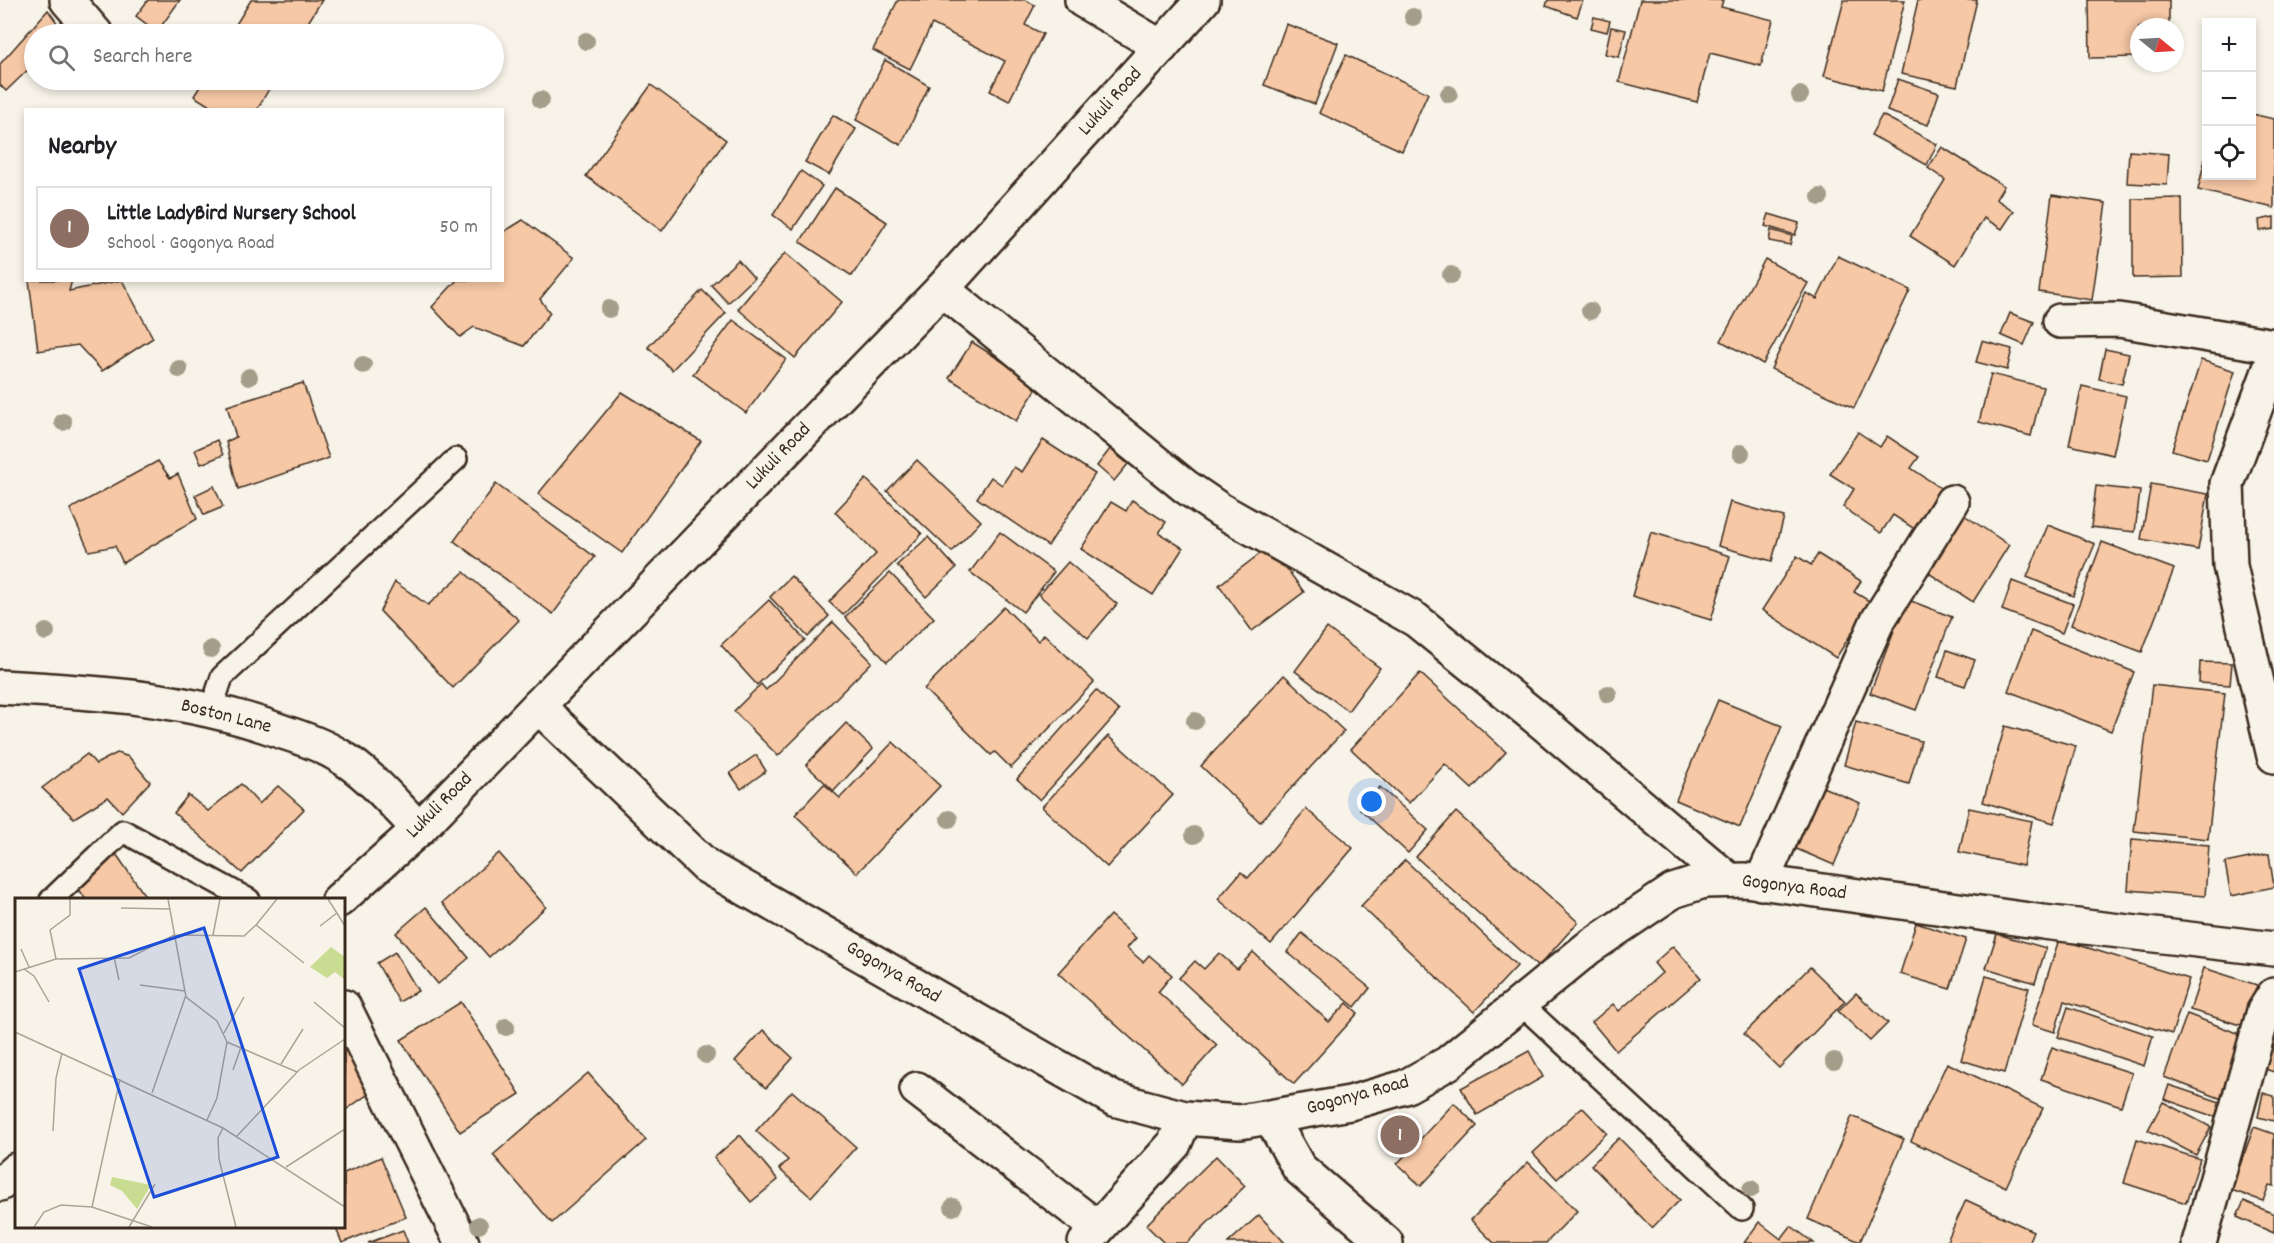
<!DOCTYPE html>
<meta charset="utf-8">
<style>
:root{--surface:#fff;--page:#f2f2f2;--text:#202124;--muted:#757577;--line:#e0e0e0;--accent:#d93025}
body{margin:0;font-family:Dekko,sans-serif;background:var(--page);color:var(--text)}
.controls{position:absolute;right:18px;top:18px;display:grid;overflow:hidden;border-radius:0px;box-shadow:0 3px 9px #0003}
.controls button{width:54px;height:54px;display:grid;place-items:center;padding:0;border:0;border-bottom:2px solid var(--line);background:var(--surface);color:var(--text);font:30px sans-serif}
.compass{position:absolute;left:2130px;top:18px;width:54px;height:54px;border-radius:50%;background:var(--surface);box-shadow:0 3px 9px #0003;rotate:108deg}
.you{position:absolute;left:1372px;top:802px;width:21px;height:21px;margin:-15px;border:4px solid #fff;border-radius:50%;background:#1a73e8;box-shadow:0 0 0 9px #1a73e833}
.badge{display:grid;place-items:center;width:39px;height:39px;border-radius:50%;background:var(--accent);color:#fff;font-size:20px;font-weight:700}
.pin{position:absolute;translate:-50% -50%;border:3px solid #fff;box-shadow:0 2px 6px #0006}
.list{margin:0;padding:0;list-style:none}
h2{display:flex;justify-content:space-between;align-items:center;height:78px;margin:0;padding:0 24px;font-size:26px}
h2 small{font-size:20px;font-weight:400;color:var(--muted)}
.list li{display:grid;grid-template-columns:39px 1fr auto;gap:18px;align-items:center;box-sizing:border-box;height:84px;margin:0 12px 12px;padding:0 12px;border:2px solid var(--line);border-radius:0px}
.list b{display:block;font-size:22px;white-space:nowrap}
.list p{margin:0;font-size:20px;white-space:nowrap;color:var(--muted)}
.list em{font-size:20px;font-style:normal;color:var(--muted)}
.icon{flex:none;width:33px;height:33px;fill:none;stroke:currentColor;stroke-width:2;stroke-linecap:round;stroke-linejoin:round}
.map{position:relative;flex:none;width:2274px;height:1243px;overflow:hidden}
.search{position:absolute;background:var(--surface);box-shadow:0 3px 9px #0003;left:24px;top:24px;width:480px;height:66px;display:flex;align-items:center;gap:15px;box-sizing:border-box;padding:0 21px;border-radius:33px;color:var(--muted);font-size:22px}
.panel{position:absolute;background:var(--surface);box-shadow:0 3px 9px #0003;left:24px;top:108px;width:480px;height:174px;border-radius:0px}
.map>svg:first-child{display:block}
.building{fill:#f6c8a5;stroke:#3b2a1e;stroke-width:1.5}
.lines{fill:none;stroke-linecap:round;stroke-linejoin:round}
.lane-casing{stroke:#3b2a1e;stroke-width:26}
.street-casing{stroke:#3b2a1e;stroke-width:38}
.secondary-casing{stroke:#3b2a1e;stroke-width:38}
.lane{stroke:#f7f3e8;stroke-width:21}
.street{stroke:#f7f3e8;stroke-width:33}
.secondary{stroke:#f7f3e8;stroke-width:33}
.tree{fill:#a39d89}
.labels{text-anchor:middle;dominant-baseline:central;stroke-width:4.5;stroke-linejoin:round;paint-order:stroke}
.street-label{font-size:20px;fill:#3b2a1e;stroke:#f7f3e8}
.inset-road{fill:none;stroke:#aca397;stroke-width:1.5}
.view{fill:#1d4ed8;fill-opacity:0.15;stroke:#1d4ed8;stroke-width:3}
.inset-edge{fill:none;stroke:#3b2a1e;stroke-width:3}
</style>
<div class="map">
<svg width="2274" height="1243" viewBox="0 0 2274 1243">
<rect width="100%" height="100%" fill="#f7f3e8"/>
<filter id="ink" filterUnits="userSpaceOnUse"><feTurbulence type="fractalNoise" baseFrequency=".0167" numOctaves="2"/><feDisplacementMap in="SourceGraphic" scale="12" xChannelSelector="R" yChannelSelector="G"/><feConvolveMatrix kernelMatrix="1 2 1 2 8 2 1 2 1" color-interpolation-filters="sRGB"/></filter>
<g filter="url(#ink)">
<!-- building -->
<g class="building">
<path d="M148,0H180L157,32L136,16Z"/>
<path d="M251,0H322L301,34H230Z"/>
<path d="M898,0H1025L1035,5L1025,25L1043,34L1009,101L990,91L1005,61L932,24L910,69L873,50Z"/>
<path d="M1548,0H1583L1577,17L1546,6Z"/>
<path d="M1640,0H1723L1721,7L1773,20L1761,66L1710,53L1697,102L1619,82Z"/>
<path d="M1844,0H1905L1882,91L1824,76Z"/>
<path d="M1918,0H1977L1957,86L1901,74Z"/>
<path d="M2089,0H2169V27H2139V57L2090,58Z"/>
<path d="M48,10L65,34H34V64L6,91L0,85V64Z"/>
<path d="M1594,17L1610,21L1607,32L1591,28Z"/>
<path d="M1286,24L1338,43L1315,104L1264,85Z"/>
<path d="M1611,27L1626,30L1619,57L1605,54Z"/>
<path d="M1346,55L1428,93L1402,151L1319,113Z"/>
<path d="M885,60L929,86L901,145L856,120Z"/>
<path d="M1898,79L1939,93L1928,125L1887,111Z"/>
<path d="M204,80H274L257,110H216L194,96Z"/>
<path d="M651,85L726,140L662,231L586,176Z"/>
<path d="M2252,114L2274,119V208L2198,190L2206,154V176H2252Z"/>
<path d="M833,115L856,129L829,175L805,162Z"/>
<path d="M1882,115L1937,144L1927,165L1871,135Z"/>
<path d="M1942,147L2004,186L1996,199L2014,211L2002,229L1984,218L1955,265L1910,236L1945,180L1928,168Z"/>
<path d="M2129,151L2169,154L2167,185L2127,183Z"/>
<path d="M801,171L822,186L793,229L773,215Z"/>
<path d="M835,188L887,222L852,276L800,242Z"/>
<path d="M2052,195L2106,203L2092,300L2039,292Z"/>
<path d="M2182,198L2183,277L2133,278V199Z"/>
<path d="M1769,214L1799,223L1795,235L1765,226Z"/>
<path d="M2274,217V229L2260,231L2259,220Z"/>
<path d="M523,220L574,258L540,299L550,313L524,346L474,327L460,337L432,307L457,280H502V233Z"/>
<path d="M1771,230L1792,236L1790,245L1769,241Z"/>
<path d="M785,253L842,302L795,358L738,309Z"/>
<path d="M1838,256L1910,290L1854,408L1771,369L1806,293L1817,299Z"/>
<path d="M1765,259L1808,283L1763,364L1721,341Z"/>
<path d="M738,260L754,278L728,303L711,285Z"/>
<path d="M29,280H72L69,291L122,280L153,338L102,371L78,345L38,351Z"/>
<path d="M702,290L726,313L672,370L648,347Z"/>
<path d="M2010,313L2034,322L2024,345L2001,335Z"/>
<path d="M733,320L786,359L746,413L693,374Z"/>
<path d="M1982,341L2012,349L2007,370L1976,362Z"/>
<path d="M972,342L1039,385L1016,421L949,378Z"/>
<path d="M2105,349L2129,354L2122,384L2099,379Z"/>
<path d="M2201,360L2235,371L2207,460L2172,450Z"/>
<path d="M1991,374L2043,387L2031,436L1979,422Z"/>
<path d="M303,383L329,458L238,489L226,442L236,437L227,406Z"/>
<path d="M2082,386L2126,396L2113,455L2069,445Z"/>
<path d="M622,392L701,441L622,553L538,494Z"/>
<path d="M1858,432L1880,447L1887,436L1919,457L1911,468L1942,489L1916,530L1893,515L1881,533L1843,507L1854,489L1830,474Z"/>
<path d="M217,440L223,455L201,464L195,450Z"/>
<path d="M1043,440L1095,474L1048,546L977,498L991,477L1002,485L1014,467L1022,472Z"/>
<path d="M1110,449L1128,464L1114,481L1097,466Z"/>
<path d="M917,460L981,521L952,552L887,491Z"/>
<path d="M158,461L170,478L178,474L197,519L123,563L115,546L89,551L70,509Z"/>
<path d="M866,479L922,534L843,615L829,602L876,554L835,512Z"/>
<path d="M496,484L595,557L553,614L454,541Z"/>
<path d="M2151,484L2208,494L2198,550L2141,539Z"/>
<path d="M214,486L223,507L204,515L195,495Z"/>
<path d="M2096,486L2140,491L2135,532L2091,527Z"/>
<path d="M1132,500L1166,522L1159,533L1183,548L1153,595L1081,549L1111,502L1126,511Z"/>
<path d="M1730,502L1784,517L1772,561L1718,546Z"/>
<path d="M1961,513L2009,545L1973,602L1924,570Z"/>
<path d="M2048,525L2095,544L2073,596L2027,577Z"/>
<path d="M1000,532L1054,572L1023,612L970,572Z"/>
<path d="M1651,532L1730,556L1711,620L1632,596Z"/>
<path d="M928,537L956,568L926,597L897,565Z"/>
<path d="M2102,542L2174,569L2142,652L2071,625Z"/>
<path d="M1270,546L1304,592L1252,631L1219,585Z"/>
<path d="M1818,554L1861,581L1854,592L1871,602L1836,658L1762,610L1797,556L1811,565Z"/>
<path d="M1068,562L1117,604L1088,638L1039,595Z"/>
<path d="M464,572L519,620L453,688L380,611L395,582L428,605Z"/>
<path d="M890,573L934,618L887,662L845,617Z"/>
<path d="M791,576L829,616L808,637L770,597Z"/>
<path d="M2012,581L2073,604L2062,633L2002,610Z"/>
<path d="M1906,599L1952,617L1916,710L1870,693Z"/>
<path d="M769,600L805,640L757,685L721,645Z"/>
<path d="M1004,607L1038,641L1044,634L1094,682L1011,768L995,752L991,755L924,689Z"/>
<path d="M833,622L872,662L778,756L734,711L761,684L766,690Z"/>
<path d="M1327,628L1380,668L1348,711L1295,671Z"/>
<path d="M2031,631L2134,672L2111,731L2008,691Z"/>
<path d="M1947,650L1975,660L1965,686L1938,677Z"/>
<path d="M2200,662L2232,663L2230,685L2199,683Z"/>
<path d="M1420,673L1506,752L1472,789L1445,764L1409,803L1351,749Z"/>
<path d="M1284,675L1344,731L1260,822L1201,766Z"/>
<path d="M2152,685L2225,693L2208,839L2134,831Z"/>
<path d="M1096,690L1119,711L1040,800L1017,779Z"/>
<path d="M1718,700L1782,726L1740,827L1676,800Z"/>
<path d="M1856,722L1921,741L1909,784L1844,765Z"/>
<path d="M846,723L873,749L834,791L806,765Z"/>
<path d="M2005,726L2076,746L2054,823L1983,802Z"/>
<path d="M1108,736L1173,795L1107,867L1042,807Z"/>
<path d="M893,742L940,786L857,873L795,815L824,784L840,798Z"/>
<path d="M117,753L129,757L150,782L122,812L108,797L74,818L42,788L87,754L96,764Z"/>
<path d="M756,755L766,771L741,789L730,773Z"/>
<path d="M241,784L259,804L278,786L304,809L242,873L174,813L188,795L208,811Z"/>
<path d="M1818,785L1860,803L1834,865L1792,847Z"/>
<path d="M1380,787L1428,830L1408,853L1360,809Z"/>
<path d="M1969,808L2032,821L2023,866L1959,852Z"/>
<path d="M1306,809L1353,848L1271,944L1218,899L1241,872L1248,878Z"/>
<path d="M1456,812L1578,922L1538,967L1416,857Z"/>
<path d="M2132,839L2209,845L2205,896L2128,890Z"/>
<path d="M114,851L148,900H86L73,880Z"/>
<path d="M499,853L546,907L489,957L442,903Z"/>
<path d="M2269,854L2274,887L2231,896L2225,863Z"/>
<path d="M1405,860L1517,966L1474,1012L1361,906Z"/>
<path d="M426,907L469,958L438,984L396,933Z"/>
<path d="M1110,915L1136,938L1127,948L1143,962L1149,955L1172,975L1158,992L1217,1045L1182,1084L1058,973Z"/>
<path d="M1916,923L1966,939L1950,989L1900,974Z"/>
<path d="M1302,933L1370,988L1355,1007L1287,952Z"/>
<path d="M1997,934L2046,948L2035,983L1986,968Z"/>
<path d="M2059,939L2189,979L2172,1034L2064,1001L2055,1032L2032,1025Z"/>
<path d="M1673,946L1701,978L1616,1051L1592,1022L1613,1004L1619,1011L1662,973L1654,963Z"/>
<path d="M395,952L418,991L399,1002L377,963Z"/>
<path d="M1253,952L1329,1022L1347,1003L1358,1013L1294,1084L1179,978L1195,961L1204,969L1219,953L1237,969Z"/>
<path d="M1810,967L1845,1001L1779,1068L1744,1034Z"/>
<path d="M2204,968L2257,985L2244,1026L2190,1010Z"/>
<path d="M1986,976L2029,988L2004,1073L1961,1060Z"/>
<path d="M1856,993L1888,1023L1870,1041L1838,1011Z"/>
<path d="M461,1002L520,1094L460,1132L401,1040Z"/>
<path d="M2068,1007L2153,1036L2144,1066L2058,1037Z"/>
<path d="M2187,1014L2245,1036L2222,1099L2164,1077Z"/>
<path d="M763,1030L793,1058L766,1088L735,1061Z"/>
<path d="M2274,1040V1072L2265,1069Z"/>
<path d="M344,1042L374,1090L344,1111Z"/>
<path d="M2052,1047L2132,1073L2121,1106L2041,1079Z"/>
<path d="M1529,1051L1543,1077L1477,1115L1461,1088Z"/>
<path d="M1947,1063L2043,1108L2006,1187L1911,1141Z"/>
<path d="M588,1073L646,1140L552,1223L493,1155Z"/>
<path d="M2169,1085L2220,1102L2215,1117L2164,1099Z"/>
<path d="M792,1091L856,1147L811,1197L779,1169L788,1160L756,1131Z"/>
<path d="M2263,1093L2274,1096V1121L2258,1117Z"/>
<path d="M2163,1102L2211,1127L2196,1155L2148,1130Z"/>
<path d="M1454,1103L1477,1126L1421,1186L1397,1164Z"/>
<path d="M1582,1107L1607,1133L1557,1179L1533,1153Z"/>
<path d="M1852,1116L1904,1139L1860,1242L1808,1219Z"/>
<path d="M2254,1127L2274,1134V1186L2269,1185L2263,1201L2231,1190Z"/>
<path d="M740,1135L778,1180L751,1202L714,1158Z"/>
<path d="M1619,1138L1680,1200L1652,1228L1591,1165Z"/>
<path d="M2137,1139L2200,1159L2186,1203L2124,1183Z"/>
<path d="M1216,1156L1245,1186L1187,1243H1164L1146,1225Z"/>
<path d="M381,1157L406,1217L342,1243L335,1226H344V1173Z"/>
<path d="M1528,1162L1577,1211L1546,1243H1494L1471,1220Z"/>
<path d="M1966,1200L2033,1231L2028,1243H1946Z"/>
<path d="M2244,1201L2274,1214V1233L2237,1217Z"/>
<path d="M1259,1215L1285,1243H1228Z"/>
<path d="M1759,1222L1781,1239L1791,1226L1814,1243H1744Z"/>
<path d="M403,1230L408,1243H368Z"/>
</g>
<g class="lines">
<!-- lane casing -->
<g class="lane-casing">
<g id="lane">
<path d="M211,710L222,677L456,459"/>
<path d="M51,900L123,831L249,900"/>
<path d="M1520,1003L1742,1209"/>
</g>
</g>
<!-- street casing -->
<g class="street-casing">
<g id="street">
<path d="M67,0L96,34"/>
<path d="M1082,0L1161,47"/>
<path d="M942,289L1186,487L1220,510L1416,620L1543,723L1729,880"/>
<path d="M2060,321L2119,320L2274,346"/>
<path d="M2274,358L2227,484L2230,566L2274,756"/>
<path d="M538,706L706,866L1114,1099L1185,1118L1240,1122L1350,1103L1405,1087L1448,1063L1588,948L1673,891L1704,881L1745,880L2043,922L2274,949"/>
<path d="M1761,883L1877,622L1952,502"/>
<path d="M344,1007L462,1243"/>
<path d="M917,1089L1098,1228"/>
<path d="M1271,1118L1299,1168L1386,1243"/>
<path d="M1085,1243L1174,1144L1185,1118"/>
<path d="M2199,1243L2264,1011L2274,995"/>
</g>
</g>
<!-- secondary casing -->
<g class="secondary-casing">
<g id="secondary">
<path d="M0,687C96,692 193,698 283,732C302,738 322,745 338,755C369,773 394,804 419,829"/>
<path d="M339,900L419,829L942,289L1203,0"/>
<path d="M0,1184L16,1170"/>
</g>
</g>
<!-- lane -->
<use href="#lane" class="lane"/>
<!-- street -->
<use href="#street" class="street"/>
<!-- secondary -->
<use href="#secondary" class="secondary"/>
</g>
<!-- trees -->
<g class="tree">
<circle cx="1413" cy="17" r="9"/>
<circle cx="586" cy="41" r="9"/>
<circle cx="1449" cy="94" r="9"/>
<circle cx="1800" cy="95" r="9"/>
<circle cx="541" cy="100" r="9"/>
<circle cx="1820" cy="197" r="9"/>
<circle cx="1451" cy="275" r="9"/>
<circle cx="609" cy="309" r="9"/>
<circle cx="1590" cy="311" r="9"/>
<circle cx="363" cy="365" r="9"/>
<circle cx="179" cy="369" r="9"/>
<circle cx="249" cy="377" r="9"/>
<circle cx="63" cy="422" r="9"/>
<circle cx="1741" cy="453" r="9"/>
<circle cx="46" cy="632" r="9"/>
<circle cx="211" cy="649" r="9"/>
<circle cx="1608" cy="694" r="9"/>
<circle cx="1195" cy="721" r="9"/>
<circle cx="949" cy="819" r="9"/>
<circle cx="1194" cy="835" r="9"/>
<circle cx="506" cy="1027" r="9"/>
<circle cx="706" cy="1055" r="9"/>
<circle cx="1834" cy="1061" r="9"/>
<circle cx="1751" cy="1189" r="9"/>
<circle cx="953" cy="1207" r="9"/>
<circle cx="479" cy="1225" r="9"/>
</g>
</g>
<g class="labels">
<!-- street labels -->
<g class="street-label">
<text transform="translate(1111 102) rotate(-48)">Lukuli Road</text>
<text transform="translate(779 457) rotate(-46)">Lukuli Road</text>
<text transform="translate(226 717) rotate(14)">Boston Lane</text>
<text transform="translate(440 806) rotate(-45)">Lukuli Road</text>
<text transform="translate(1794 888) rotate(7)">Gogonya Road</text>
<text transform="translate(893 973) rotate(30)">Gogonya Road</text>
<text transform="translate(1358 1096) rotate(-15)">Gogonya Road</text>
</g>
</g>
<!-- overview -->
<g transform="translate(15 898)">
<rect width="330" height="330" fill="#f7f3e8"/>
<path d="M316,49L330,59V82L320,74L312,80L295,69ZM97,279L136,287L122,311L107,293L95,287Z" fill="#c9dd92"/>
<path class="inset-road" d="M153,1L171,99L202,123L212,144L202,200L192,222M313,1L330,28M106,10L155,11M241,27L262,1M305,28L322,15M198,37L205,1M6,51L14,69M99,59L104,82M41,61L35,32L55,17V1M9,71L19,78L34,104M0,74L41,61L114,60L159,37L229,38L241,27L289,65M125,87L170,93M299,104L330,130M0,134L208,230L330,309M209,135L229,99M212,144L282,174M266,166L288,131M218,172L226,149M137,195L171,97M208,230L203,240L204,261L221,329M38,233L41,180L47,155M222,238L284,172L330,141M271,269L330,231M77,309L105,181M19,329L29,314L46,307L77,309L137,329M114,329L140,286"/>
<path class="view" d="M189,30L263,259L139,299L64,71Z"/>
<rect width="330" height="330" class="inset-edge"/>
</g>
</svg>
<div class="controls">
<button>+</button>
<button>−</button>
<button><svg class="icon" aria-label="locate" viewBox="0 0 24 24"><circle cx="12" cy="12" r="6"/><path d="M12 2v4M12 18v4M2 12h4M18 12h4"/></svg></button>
</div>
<svg class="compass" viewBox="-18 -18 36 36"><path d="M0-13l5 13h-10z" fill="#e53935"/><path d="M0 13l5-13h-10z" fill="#757577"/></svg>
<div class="you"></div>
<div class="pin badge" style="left:1400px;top:1135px;background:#8d6e63">1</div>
<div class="search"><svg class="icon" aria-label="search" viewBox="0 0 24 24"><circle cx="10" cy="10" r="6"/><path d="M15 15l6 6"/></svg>Search here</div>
<section class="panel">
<h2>Nearby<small></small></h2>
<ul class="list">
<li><span class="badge" style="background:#8d6e63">1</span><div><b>Little LadyBird Nursery School</b><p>School · Gogonya Road</p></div><em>50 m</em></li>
</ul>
</section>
</div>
